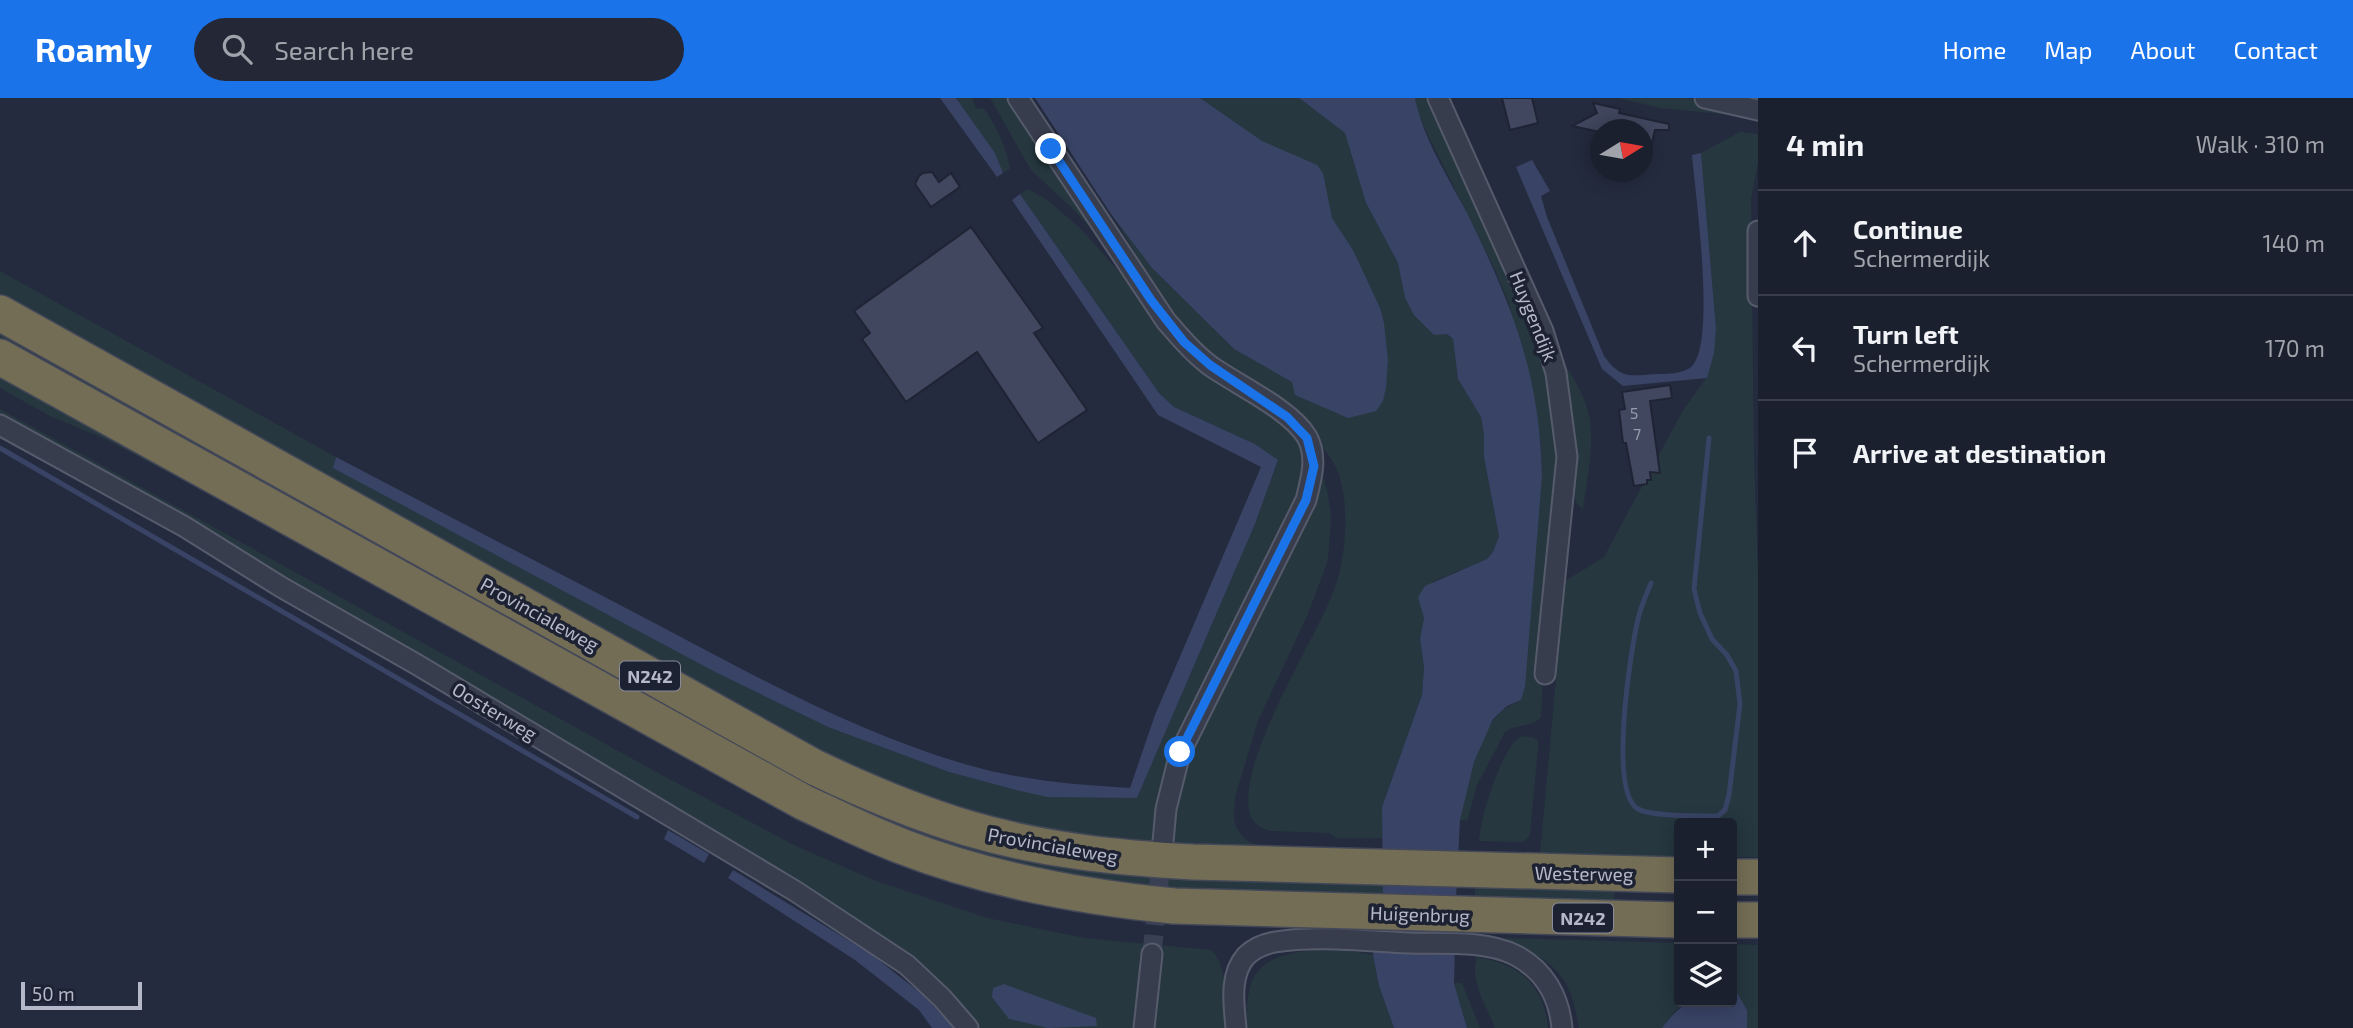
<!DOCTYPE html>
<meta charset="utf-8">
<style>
:root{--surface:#1b202e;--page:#242836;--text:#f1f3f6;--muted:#a0a3aa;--line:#393e4a;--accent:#1a73e8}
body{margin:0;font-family:"Exo 2",sans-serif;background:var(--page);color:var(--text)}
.controls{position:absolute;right:21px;bottom:21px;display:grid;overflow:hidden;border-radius:7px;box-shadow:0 4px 18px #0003}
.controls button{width:63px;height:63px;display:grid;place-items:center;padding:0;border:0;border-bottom:2px solid var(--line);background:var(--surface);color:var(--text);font:35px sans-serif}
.compass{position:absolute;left:1590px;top:21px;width:63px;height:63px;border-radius:50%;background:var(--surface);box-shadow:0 4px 18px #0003;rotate:79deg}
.scale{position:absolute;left:21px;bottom:18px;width:121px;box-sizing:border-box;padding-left:7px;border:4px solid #b4b8c9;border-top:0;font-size:19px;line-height:24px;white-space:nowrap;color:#b4b8c9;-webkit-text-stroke:5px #1d2233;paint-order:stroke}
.stop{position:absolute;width:21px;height:21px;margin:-16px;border:5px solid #1a73e8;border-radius:50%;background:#fff}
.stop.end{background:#1a73e8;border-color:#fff;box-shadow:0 2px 7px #0008}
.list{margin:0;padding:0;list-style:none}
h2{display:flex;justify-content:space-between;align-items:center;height:91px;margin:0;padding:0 28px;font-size:30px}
h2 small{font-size:23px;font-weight:400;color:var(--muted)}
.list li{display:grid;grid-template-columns:46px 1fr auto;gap:21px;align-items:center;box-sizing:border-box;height:105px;padding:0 28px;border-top:2px solid var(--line)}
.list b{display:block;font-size:26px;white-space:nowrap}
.list p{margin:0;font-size:23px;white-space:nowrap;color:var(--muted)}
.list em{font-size:23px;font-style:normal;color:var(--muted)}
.icon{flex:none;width:38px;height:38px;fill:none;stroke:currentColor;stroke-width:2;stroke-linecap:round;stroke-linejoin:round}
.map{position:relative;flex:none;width:1758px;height:930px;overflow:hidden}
header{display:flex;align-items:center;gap:42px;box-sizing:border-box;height:98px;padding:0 35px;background:var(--accent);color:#fff}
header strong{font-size:33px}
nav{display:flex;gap:38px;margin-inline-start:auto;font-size:24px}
.search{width:490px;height:63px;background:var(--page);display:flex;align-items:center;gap:18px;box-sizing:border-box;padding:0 24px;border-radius:38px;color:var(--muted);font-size:26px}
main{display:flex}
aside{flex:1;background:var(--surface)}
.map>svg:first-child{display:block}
.green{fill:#26373f}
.water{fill:#394365}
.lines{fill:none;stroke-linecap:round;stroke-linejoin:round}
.stream{stroke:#394365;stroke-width:5}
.building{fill:#40475e;stroke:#1f2435;stroke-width:2}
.street-tunnel{stroke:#3a4053;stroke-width:19;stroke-dasharray:19 10;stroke-linecap:butt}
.street-casing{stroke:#565b6c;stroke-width:23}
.highway-casing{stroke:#434859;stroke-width:38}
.street{stroke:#383d4e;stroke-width:19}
.highway{stroke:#746d55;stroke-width:35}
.route{stroke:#1a73e8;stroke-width:9}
.labels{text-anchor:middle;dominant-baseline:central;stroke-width:7;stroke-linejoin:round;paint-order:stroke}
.number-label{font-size:16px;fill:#979cae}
.shield{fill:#1d2233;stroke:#878b9c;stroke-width:2}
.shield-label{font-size:18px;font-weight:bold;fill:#b4b8c9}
.street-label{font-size:19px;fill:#b4b8c9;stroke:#1d2233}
</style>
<header>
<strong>Roamly</strong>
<div class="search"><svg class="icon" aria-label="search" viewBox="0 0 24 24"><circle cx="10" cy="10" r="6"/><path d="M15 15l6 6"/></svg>Search here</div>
<nav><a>Home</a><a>Map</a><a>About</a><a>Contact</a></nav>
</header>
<main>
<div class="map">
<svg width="1758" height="930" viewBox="0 0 1758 930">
<rect width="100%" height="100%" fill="#242b3e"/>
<!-- green -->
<g class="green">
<path d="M956,0H972L976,11L984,10C997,30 1006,48 1010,71L1003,75L995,55Z"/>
<path d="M990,0H1014L1128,171L1073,111L1031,72Z"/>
<path d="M1128,0H1299L1345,35L1366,105L1398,165L1405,200L1453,241L1458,281L1481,319L1484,336V359L1499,438L1493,454L1487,461L1434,483L1419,499L1424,520L1420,542L1424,569L1422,597L1382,709V740H1336L1329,735L1271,733C1260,730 1251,725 1249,713C1240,660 1308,553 1330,502C1339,481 1344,458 1345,435C1346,416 1345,390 1337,372C1327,348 1304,331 1284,314C1249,287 1207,260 1179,225C1155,193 1136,155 1115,121L1152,170L1234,251L1292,283Z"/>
<path d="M1415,0H1426L1476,102L1542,248L1562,360L1545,539L1541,619C1533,629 1516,626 1505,634L1477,687L1467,723L1460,722C1465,693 1476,644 1494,621C1501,612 1511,607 1521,602L1542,378L1541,344L1509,206L1495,172L1428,37L1417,14Z"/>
<path d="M1618,0H1688L1753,19L1660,10Z"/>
<path d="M1740,34L1758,36V64L1751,101L1754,361L1758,476V759H1732V725H1679V758L1540,756L1565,483L1604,459L1682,314L1707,279L1716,230L1701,55Z"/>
<path d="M1028,91L1046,101L1081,131L1131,187L1278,319L1320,366L1328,397L1331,419L1328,462L1308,516L1258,623L1235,699L1234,721L1236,729L1242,738L1249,744L1261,748L1330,750L1360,755L1134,746L1048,735L873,687L0,203V173L336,359L334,370L717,575L828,629L949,674L1016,692L1137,700L1255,426L1278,363L1255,346L1174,309L1159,295L1020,96Z"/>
<path d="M0,223L921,723L1383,782V802L1123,793L899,737L0,250Z"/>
<path d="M1560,258C1571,277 1584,295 1589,317C1595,344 1587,383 1583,411L1577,406L1573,393Z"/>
<path d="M0,271L278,432L103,340L50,318L0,290Z"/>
<path d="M0,311L660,676L796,748L876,783L987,820L1085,840L1211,852C1227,864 1227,910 1230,930H1149L1161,862L1160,859L1146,854L1139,859L1140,870L1144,871L1137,930H978L950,897L0,319Z"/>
<path d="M1522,638L1532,639L1538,643V650L1530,736L1527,741L1522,744L1479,743C1480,721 1502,646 1522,638Z"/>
<path d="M1475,784L1615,786L1614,812L1475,806Z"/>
<path d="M1504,840L1679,845V904H1689L1675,913L1662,930H1579C1570,873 1553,865 1504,840Z"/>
<path d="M1732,846L1758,847V930H1747V912L1736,894L1732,893Z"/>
<path d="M1312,852H1347L1373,857L1379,888L1394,930H1246C1247,875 1254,860 1312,852Z"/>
<path d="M1477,859C1519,866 1544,886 1548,930H1495C1487,909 1469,882 1477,859Z"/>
<path d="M1454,885H1462L1480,930H1467Z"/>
</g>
<!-- water -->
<g class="water">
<path d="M940,0H956L995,55L1003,75L997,79Z"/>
<path d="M1035,0H1200L1262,43L1317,67L1323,75L1332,120L1353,152L1380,210L1384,225L1388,262L1386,290L1383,303L1376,313L1348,320L1295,297L1292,284L1234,251L1152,170L1111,116Z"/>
<path d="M1299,0H1415C1423,41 1449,80 1468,117C1512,207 1540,277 1542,378L1525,589L1521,602L1507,608L1493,621L1474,664L1460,722L1456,801L1454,885L1467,930H1394L1379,888L1373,857L1383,802L1382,709L1422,597L1424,569L1420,541L1424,520L1418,499L1425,488L1487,461L1493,454L1499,438L1484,359V336L1481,319L1458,281L1453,241L1447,236L1434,237L1414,217L1405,200L1398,165L1366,105L1345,35Z"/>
<path d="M1701,55L1716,230L1714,255L1707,280L1623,288L1602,271L1516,69L1532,62L1550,93L1541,98L1547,119L1604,258C1621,281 1629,278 1655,276C1665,276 1683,276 1691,269C1717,247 1695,93 1692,57Z"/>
<path d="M1020,96L1159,295L1174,309L1255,346L1278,362L1255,426L1137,700L1047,699L1016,692L949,674L828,629L717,575L333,370L336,359C437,412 539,465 641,518C746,573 853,634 968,667C1020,682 1075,687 1130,690L1155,617L1261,369L1158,317L1012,102Z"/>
<path d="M668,732L709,756L704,765L664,741Z"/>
<path d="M733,772L871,856L923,897L954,930H932L919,912L855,862L728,780Z"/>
<path d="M1004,886L1096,920L1097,928L1048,930L1009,921L992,899L993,890Z"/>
<path d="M1732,893H1736L1747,912V930H1662C1686,898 1694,904 1732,904Z"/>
</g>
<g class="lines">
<!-- stream -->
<g class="stream">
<path d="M0,350L637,719"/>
<path d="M1651,485C1646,497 1641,508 1638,521C1631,551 1608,694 1638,711C1652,719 1701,718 1718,718L1725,712L1729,697L1740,606L1736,573L1727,557L1712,541L1700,515L1694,491L1709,340"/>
</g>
</g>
<!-- building -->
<g class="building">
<path d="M1502,0H1532L1538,25L1510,32Z"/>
<path d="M1593,5L1620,11L1619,15L1669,26V32H1655L1648,61H1642V32H1600V34L1572,28L1597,15Z"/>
<path d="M932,74L939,84L951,75L960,89L931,109L915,86L919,78L923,75Z"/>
<path d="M971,129L1043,230L1034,235L1087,312L1038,345L977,254L906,304L862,241L870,235L854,213Z"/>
<path d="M1670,287L1672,300L1650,303L1660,375L1650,374L1651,382H1647V386L1634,388L1626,345H1623L1619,312L1625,311L1622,294Z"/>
</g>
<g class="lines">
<!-- street-tunnel -->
<path class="street-tunnel" d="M1152,856L1162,753"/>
<!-- street casing -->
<g class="street-casing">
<g id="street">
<path d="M1018,0L1166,223C1180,239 1194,256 1212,269C1238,287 1291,312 1307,339C1318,359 1311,382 1306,402L1180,655L1166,711L1163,744"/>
<path d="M1438,0L1543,233L1556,275L1567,359L1545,576"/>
<path d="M1705,0L1758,12"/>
<path d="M1758,133V198"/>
<path d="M0,327L185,429L281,489L416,566L795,793L907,867L942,900L968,930"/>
<path d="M1144,930L1152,856"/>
<path d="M1236,930C1234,907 1229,877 1246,858C1254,850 1264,846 1275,844C1318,837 1365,843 1409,845C1442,846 1485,842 1515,857C1544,872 1559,898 1562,930"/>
</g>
</g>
<!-- highway casing -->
<g class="highway-casing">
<g id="highway">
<path d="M0,215L814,669C864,693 914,714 967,730C1041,752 1117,760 1193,764L1679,777"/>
<path d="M0,259L803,704C835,719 867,735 901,748C988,782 1082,799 1174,808L1679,822"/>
<path d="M1732,779H1758"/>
<path d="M1732,822H1758"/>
</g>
</g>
<!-- street -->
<use href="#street" class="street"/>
<!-- highway -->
<use href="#highway" class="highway"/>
</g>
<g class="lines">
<!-- route -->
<path class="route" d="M1051,51L1151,202L1184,244L1210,267L1287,319L1307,340L1314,368L1306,402L1180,654"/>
</g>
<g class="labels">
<!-- number labels -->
<g class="number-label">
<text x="1634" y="314">5</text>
<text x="1637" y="335">7</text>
</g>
<!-- shield labels -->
<g class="shield">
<rect x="620" y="563.5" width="60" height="29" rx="5"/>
<rect x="1553" y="805.5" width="60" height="29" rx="5"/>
</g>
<g class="shield-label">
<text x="650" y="578">N242</text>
<text x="1583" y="820">N242</text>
</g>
<!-- street labels -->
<g class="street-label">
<text transform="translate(1534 218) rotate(68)">Huygendijk</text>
<text transform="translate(540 516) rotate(29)">Provincialeweg</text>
<text transform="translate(495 613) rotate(31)">Oosterweg</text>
<text transform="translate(1053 747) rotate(10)">Provincialeweg</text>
<text transform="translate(1584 775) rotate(1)">Westerweg</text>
<text transform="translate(1420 816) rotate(2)">Huigenbrug</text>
</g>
</g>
</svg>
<div class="controls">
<button>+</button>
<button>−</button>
<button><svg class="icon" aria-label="layers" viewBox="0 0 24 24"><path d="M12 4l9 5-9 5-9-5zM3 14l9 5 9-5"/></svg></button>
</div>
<svg class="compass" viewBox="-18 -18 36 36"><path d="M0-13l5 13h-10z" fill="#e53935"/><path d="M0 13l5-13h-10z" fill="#a0a3aa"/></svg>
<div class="scale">50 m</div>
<div class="stop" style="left:1180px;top:654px"></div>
<div class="stop end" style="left:1051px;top:51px"></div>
</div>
<aside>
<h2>4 min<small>Walk · 310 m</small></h2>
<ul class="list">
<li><svg class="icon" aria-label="ahead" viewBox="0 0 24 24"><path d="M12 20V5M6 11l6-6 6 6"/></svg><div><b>Continue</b><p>Schermerdijk</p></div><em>140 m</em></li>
<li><svg class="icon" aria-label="left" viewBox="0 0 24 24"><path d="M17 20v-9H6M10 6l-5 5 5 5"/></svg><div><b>Turn left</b><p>Schermerdijk</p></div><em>170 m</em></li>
<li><svg class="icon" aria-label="arrive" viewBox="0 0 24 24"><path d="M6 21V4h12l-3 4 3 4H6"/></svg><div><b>Arrive at destination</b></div></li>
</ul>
</aside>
</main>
